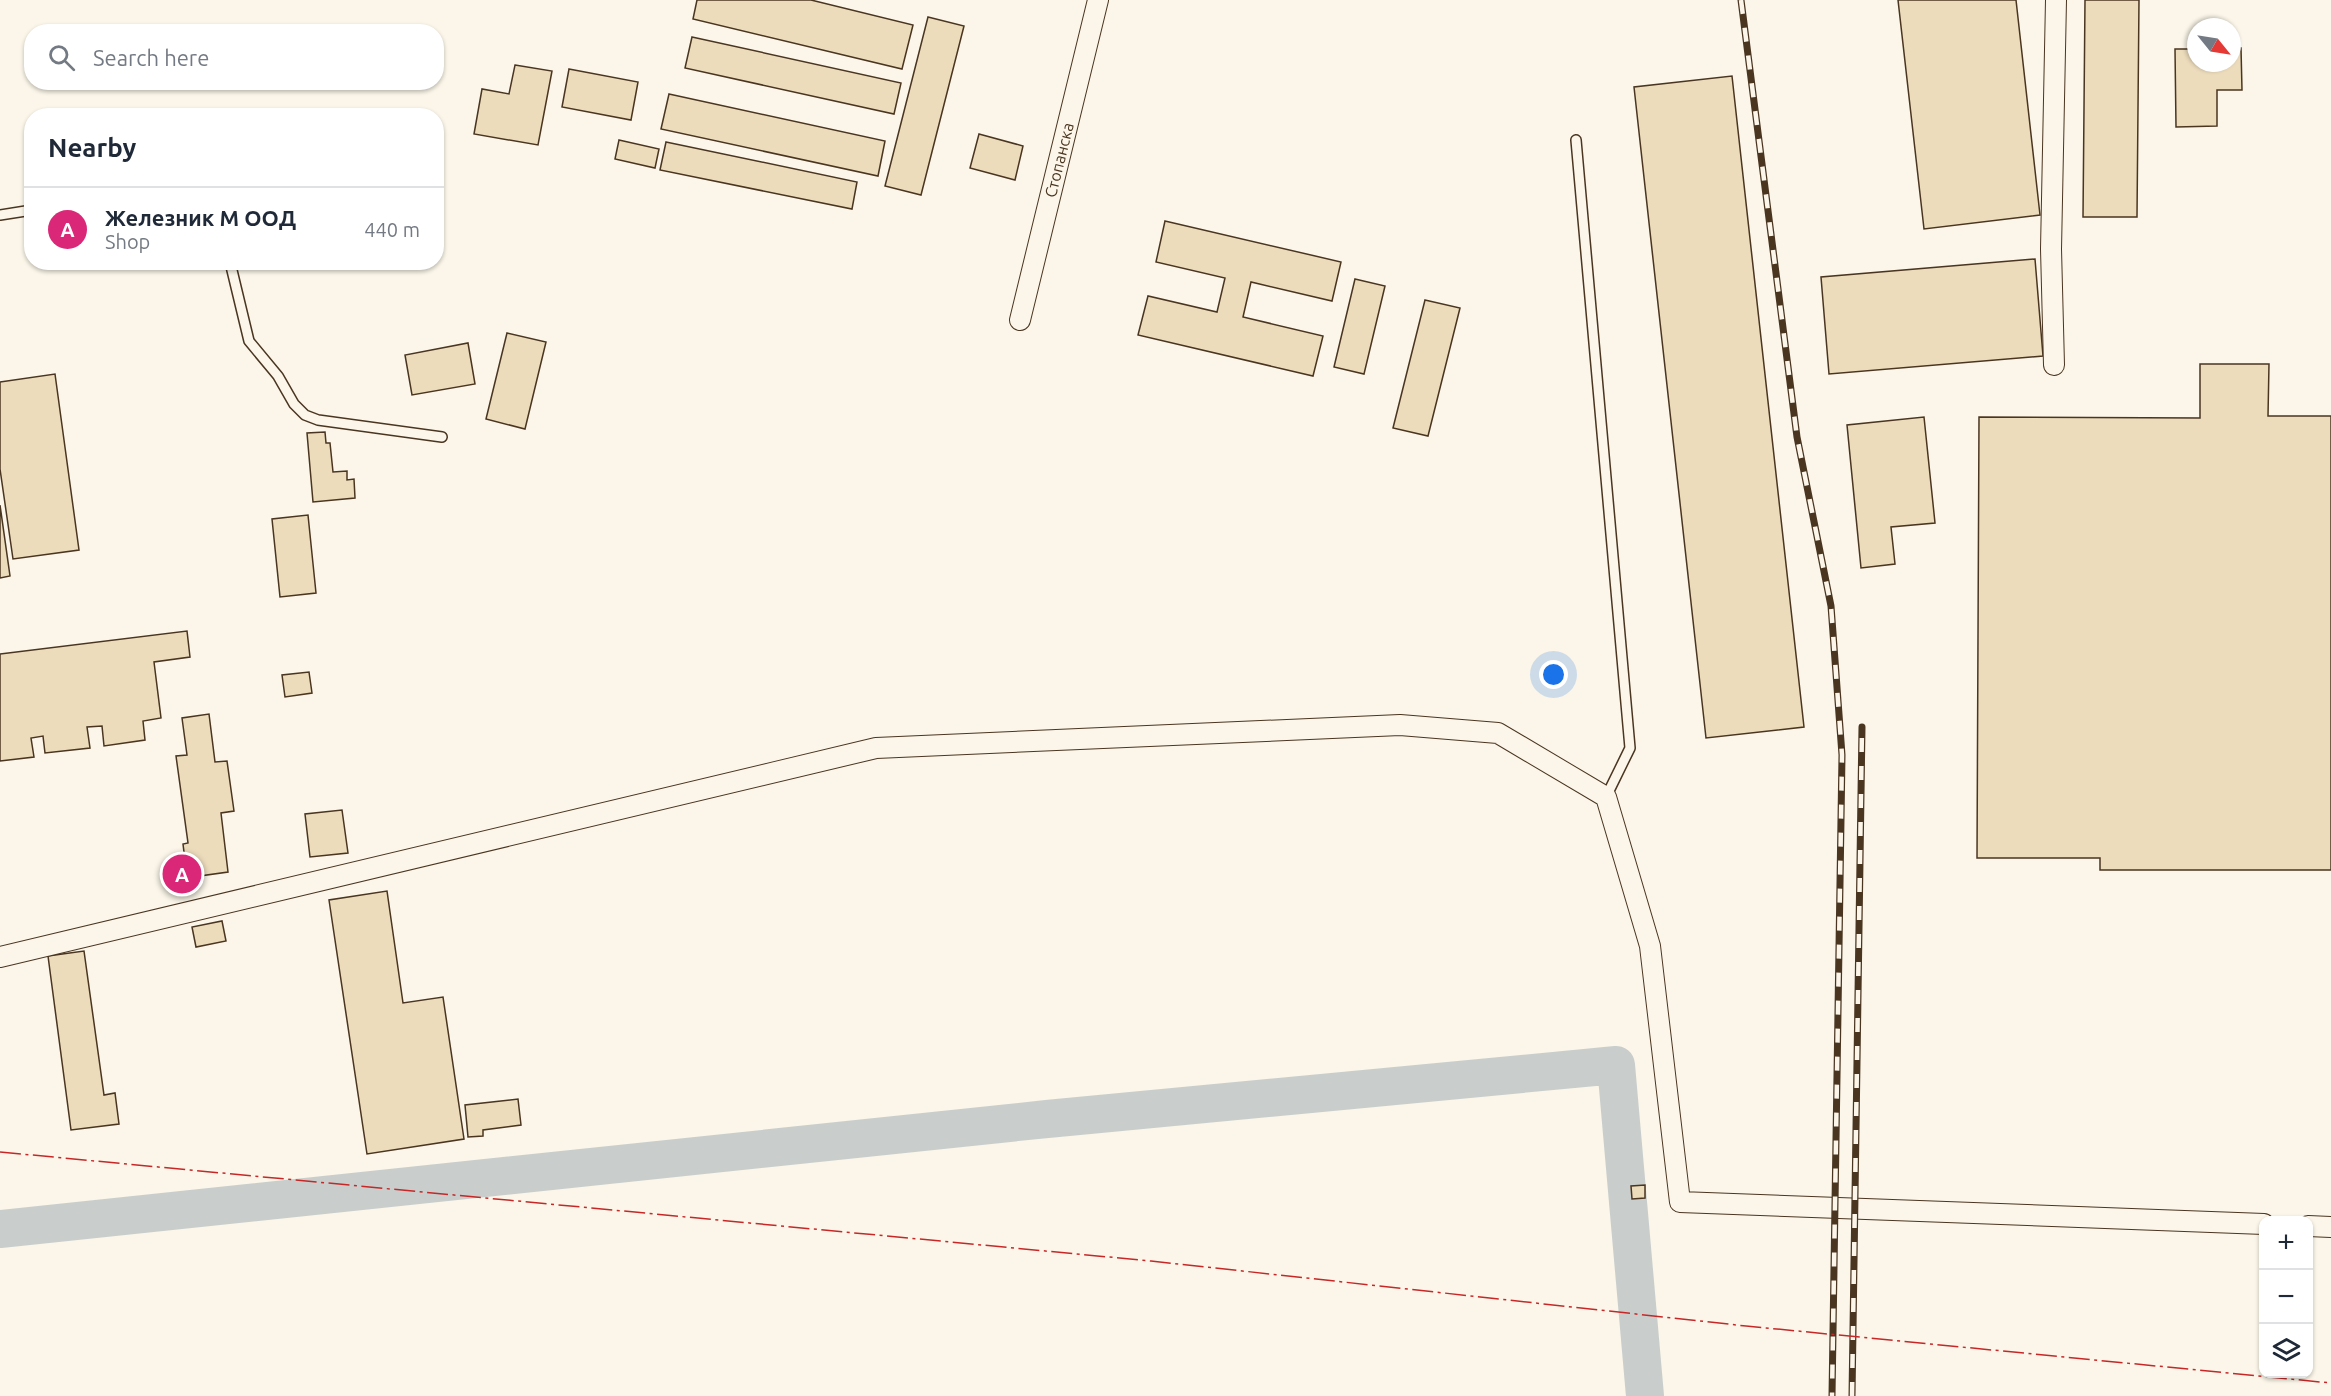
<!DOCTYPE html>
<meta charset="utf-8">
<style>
:root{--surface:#fff;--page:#f2f2f3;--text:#1f2937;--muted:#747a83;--line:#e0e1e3;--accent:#db2777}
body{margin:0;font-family:Ubuntu,sans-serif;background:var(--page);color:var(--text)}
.controls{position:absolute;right:18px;bottom:18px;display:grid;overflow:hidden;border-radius:12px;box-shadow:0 2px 4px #0004}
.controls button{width:54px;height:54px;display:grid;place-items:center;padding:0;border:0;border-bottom:2px solid var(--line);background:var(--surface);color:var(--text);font:30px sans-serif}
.compass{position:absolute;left:2187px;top:18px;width:54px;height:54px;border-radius:50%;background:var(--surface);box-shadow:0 2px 4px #0004;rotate:120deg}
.you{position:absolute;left:1554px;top:675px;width:21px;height:21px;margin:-15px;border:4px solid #fff;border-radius:50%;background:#1a73e8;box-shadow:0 0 0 9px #1a73e833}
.badge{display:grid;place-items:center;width:39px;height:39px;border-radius:50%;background:var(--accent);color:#fff;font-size:20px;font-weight:700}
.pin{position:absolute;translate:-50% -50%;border:3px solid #fff;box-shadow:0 2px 6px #0006}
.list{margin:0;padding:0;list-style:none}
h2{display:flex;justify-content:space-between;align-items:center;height:78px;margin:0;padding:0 24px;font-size:26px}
h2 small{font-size:20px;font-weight:400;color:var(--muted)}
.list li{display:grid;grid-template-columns:39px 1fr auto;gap:18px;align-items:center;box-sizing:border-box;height:84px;padding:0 24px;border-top:2px solid var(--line)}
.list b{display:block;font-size:22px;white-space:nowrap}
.list p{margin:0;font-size:20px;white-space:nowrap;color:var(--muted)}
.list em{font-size:20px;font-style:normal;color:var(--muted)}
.icon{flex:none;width:33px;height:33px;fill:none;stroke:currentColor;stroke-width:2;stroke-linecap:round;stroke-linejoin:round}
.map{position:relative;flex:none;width:2331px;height:1396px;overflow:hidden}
.search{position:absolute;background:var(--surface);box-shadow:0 2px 4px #0004;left:24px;top:24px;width:420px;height:66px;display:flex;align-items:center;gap:15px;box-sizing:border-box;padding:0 21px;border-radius:24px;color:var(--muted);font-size:22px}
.panel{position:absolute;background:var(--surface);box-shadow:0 2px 4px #0004;left:24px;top:108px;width:420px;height:162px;border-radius:24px}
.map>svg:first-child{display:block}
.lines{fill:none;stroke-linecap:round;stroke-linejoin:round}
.river{stroke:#c9cecd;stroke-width:38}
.building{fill:#ecdcbc;stroke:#4a3520;stroke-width:1.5}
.service-casing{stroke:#4a3520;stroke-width:12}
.minor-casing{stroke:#4a3520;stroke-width:22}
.service{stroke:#fbf6e9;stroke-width:9}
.minor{stroke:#fbf6e9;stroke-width:20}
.rail-casing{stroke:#4a3520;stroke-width:7}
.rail{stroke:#fbf6e9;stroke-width:4.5;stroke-dasharray:14;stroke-linecap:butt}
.power{stroke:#c62828;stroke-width:1.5;stroke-dasharray:21 4.5 3 4.5;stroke-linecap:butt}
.labels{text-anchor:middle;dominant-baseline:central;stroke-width:4.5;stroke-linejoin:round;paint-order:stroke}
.street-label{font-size:16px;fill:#4a3520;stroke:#fbf6e9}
</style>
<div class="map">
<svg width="2331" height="1396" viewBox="0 0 2331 1396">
<rect width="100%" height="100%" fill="#fbf6e9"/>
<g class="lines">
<!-- river -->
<path class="river" d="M0,1229L1047,1119L1616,1065L1645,1396"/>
</g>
<!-- building -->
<g class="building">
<path d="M697,0H811L913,25L902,69L693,19Z"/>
<path d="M1898,0H2016L2040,215L1924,229Z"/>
<path d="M2085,0H2139L2137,217H2083Z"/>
<path d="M928,17L964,26L921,195L885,186Z"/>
<path d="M692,37L901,83L894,114L685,68Z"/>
<path d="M2232,48H2241L2242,90H2217V126L2176,127L2175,49H2196V63H2232Z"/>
<path d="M515,65L552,71L538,145L474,134L482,89L509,94Z"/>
<path d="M569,69L638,82L631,120L562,107Z"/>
<path d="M1732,76L1804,727L1706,738L1634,87Z"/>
<path d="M669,94L885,141L878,176L661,129Z"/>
<path d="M979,134L1023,146L1015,180L970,168Z"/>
<path d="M619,140L659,149L655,168L615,159Z"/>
<path d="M666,142L857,182L852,209L660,170Z"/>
<path d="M1165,221L1341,262L1332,301L1251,282L1243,317L1323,336L1313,376L1138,335L1148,296L1217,312L1225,278L1156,262Z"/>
<path d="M2035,259L2043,356L1829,374L1821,277Z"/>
<path d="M1355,279L1385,286L1364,374L1334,367Z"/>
<path d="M1425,300L1460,308L1428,436L1393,428Z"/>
<path d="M507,333L546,342L525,429L486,419Z"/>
<path d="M468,343L475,384L412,395L405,355Z"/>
<path d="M2200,364H2269L2268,416H2331V870H2100V858H1977L1979,417L2200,418Z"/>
<path d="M55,374L79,550L13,559L0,469V382Z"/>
<path d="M1924,417L1935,523L1891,527L1895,564L1861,568L1847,425Z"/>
<path d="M325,432L326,443H330L333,472L347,471V480L354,479L355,498L313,502L307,433Z"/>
<path d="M0,505L10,576L0,578Z"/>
<path d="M308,515L316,593L280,597L272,519Z"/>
<path d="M187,631L190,657L154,662L161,718L143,721L145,740L104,746L102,726L87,727L90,748L45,753L43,736L31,738L34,757L0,761V654Z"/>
<path d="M309,672L312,693L285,697L282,675Z"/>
<path d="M209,714L215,762L227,761L234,811L221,813L228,872L200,876L201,882L176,886L174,870L186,868L183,844L188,843L176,756L187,755L182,718Z"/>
<path d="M342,810L348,853L310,857L305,814Z"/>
<path d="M387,891L403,1003L443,997L464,1139L367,1154L329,900Z"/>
<path d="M222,921L226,941L196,947L192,927Z"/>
<path d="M84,951L104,1095L115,1093L119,1124L71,1130L48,956Z"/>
<path d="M518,1099L521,1125L483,1130V1136L468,1137L465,1105Z"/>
<path d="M1645,1185V1198L1632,1199L1631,1186Z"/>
</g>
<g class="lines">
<!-- service casing -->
<g class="service-casing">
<g id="service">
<path d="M1576,140L1630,748L1606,797"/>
<path d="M0,215L32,210"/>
<path d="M230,262L249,341L278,376L294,404L305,415L318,420L442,437"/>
</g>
</g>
<!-- minor casing -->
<g class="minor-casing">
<g id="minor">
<path d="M1020,320L1098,0"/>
<path d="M2054,365L2051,249L2056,0"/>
<path d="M0,957L876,748L1400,725L1498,733L1606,797L1650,946L1680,1202L2264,1224"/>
<path d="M2308,1226L2331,1227"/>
</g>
</g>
<!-- service -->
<use href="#service" class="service"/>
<!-- minor -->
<use href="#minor" class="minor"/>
<!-- rail casing -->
<g class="rail-casing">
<g id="rail">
<path d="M1741,0L1797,437L1831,606L1842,755L1832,1396"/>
<path d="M1852,1396L1862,727"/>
</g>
</g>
<!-- rail -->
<use href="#rail" class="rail"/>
<!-- power -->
<path class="power" d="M0,1152L1151,1261L1746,1326L2331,1383"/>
</g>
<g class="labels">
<!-- street labels -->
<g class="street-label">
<text transform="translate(1059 160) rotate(-76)">Стопанска</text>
</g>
</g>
</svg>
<div class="controls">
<button>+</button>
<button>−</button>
<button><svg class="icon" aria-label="layers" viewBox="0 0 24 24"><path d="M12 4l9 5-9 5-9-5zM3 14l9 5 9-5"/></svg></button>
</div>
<svg class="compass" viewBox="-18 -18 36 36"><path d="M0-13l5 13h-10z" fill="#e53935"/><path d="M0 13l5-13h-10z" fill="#747a83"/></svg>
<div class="you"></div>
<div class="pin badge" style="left:182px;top:874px">A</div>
<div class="search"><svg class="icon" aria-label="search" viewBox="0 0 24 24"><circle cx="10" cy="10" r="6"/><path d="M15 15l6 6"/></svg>Search here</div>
<section class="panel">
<h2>Nearby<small></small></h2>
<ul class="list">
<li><span class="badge">A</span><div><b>Железник М ООД</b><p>Shop</p></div><em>440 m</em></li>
</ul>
</section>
</div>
